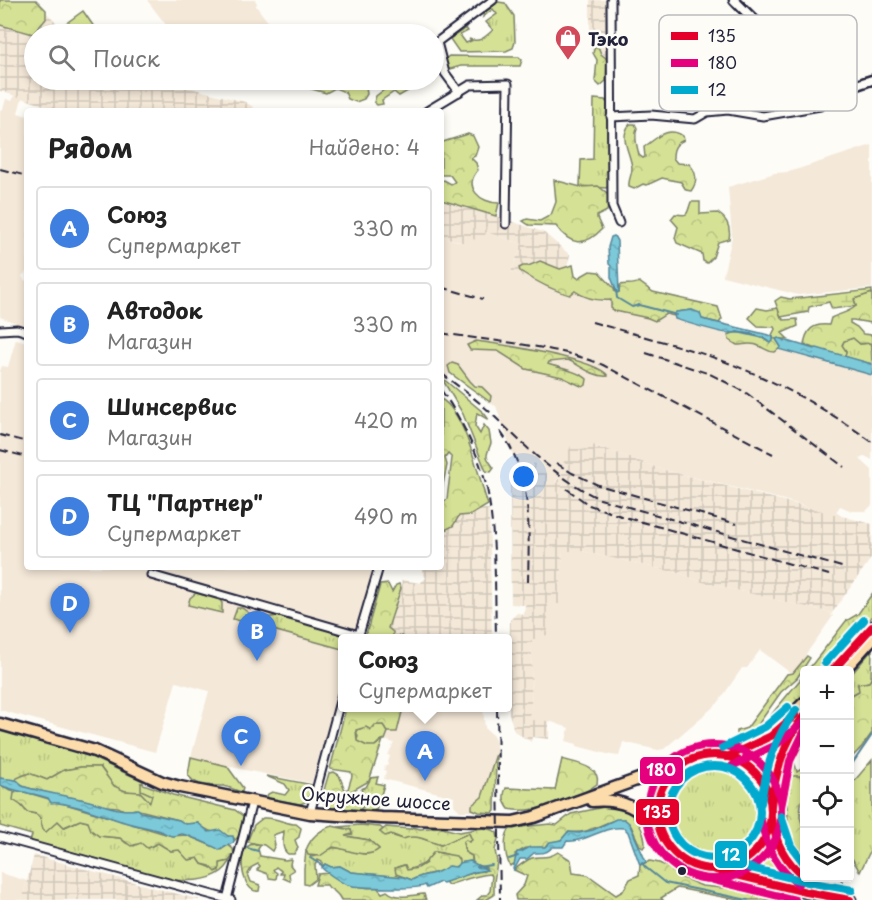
<!DOCTYPE html>
<html lang="ru">
<meta charset="utf-8">
<style>
:root{--surface:#fff;--page:#f6f6f6;--text:#222;--muted:#767676;--line:#e0e0e0;--accent:#d1495b}
body{margin:0;font-family:"Playpen Sans",sans-serif;background:var(--page);color:var(--text)}
.controls{position:absolute;right:18px;bottom:18px;display:grid;overflow:hidden;border-radius:6px;box-shadow:0 3px 9px #0003}
.controls button{width:54px;height:54px;display:grid;place-items:center;padding:0;border:0;border-bottom:2px solid var(--line);background:var(--surface);color:var(--text);font:30px sans-serif}
.you{position:absolute;left:524px;top:477px;width:21px;height:21px;margin:-15px;border:4px solid #fff;border-radius:50%;background:#1a73e8;box-shadow:0 0 0 9px #1a73e833}
.badge{display:grid;place-items:center;width:39px;height:39px;border-radius:50%;background:var(--accent);color:#fff;font-size:20px;font-weight:700}
.pin{position:absolute;translate:-50% -50px;filter:drop-shadow(0 2px 3px #0008)}
.pin::after{content:'';position:absolute;top:32px;width:21px;height:18px;background:inherit;clip-path:polygon(0 0,100% 0,50% 100%)}
.popup{position:absolute;left:338px;top:634px;width:174px;height:78px;box-sizing:border-box;display:grid;place-content:center;border-radius:6px;background:var(--surface);filter:drop-shadow(0 2px 4px #0005);font-size:20px;white-space:nowrap;color:var(--muted)}
.popup b{font-size:22px;color:var(--text)}
.popup::after{content:'';position:absolute;left:50%;top:100%;margin-left:-12px;border:12px solid transparent;border-top-color:var(--surface)}
.list{margin:0;padding:0;list-style:none}
h2{display:flex;justify-content:space-between;align-items:center;height:78px;margin:0;padding:0 24px;font-size:26px}
h2 small{font-size:20px;font-weight:400;color:var(--muted)}
.list li{display:grid;grid-template-columns:39px 1fr auto;gap:18px;align-items:center;box-sizing:border-box;height:84px;margin:0 12px 12px;padding:0 12px;border:2px solid var(--line);border-radius:6px}
.list b{display:block;font-size:22px;white-space:nowrap}
.list p{margin:0;font-size:20px;white-space:nowrap;color:var(--muted)}
.list em{font-size:20px;font-style:normal;color:var(--muted)}
.icon{flex:none;width:33px;height:33px;fill:none;stroke:currentColor;stroke-width:2;stroke-linecap:round;stroke-linejoin:round}
.map{position:relative;flex:none;width:872px;height:900px;overflow:hidden}
.search{position:absolute;background:var(--surface);box-shadow:0 3px 9px #0003;left:24px;top:24px;width:420px;height:66px;display:flex;align-items:center;gap:15px;box-sizing:border-box;padding:0 21px;border-radius:33px;color:var(--muted);font-size:22px}
.panel{position:absolute;background:var(--surface);box-shadow:0 3px 9px #0003;left:24px;top:108px;width:420px;height:462px;border-radius:6px}
.map>svg:first-child{display:block}
.built{fill:#f4e8d8;fill-rule:evenodd}
.industrial{fill:url(#industrial-grid)}
.grass{fill:url(#grass-tufts);stroke:#7c8268;stroke-width:1.5}
.forest{fill:url(#forest-crowns);stroke:#7c8268;stroke-width:1.5}
.wetland{fill:url(#wetland-marsh);stroke:#7c8268;stroke-width:1.5}
.water{fill:url(#water-ripples);stroke:#57869a;stroke-width:1.5}
.lines{fill:none;stroke-linecap:round;stroke-linejoin:round}
.stream{stroke:#57869a;stroke-width:2}
.minor-casing{stroke:#22223b;stroke-width:11}
.tertiary-casing{stroke:#22223b;stroke-width:13}
.primary-casing{stroke:#22223b;stroke-width:15}
.minor{stroke:#fdfcf7;stroke-width:7}
.tertiary{stroke:#fdfcf7;stroke-width:8}
.primary{stroke:#fddcac;stroke-width:10}
.rail{stroke:#22223b;stroke-width:2;stroke-dasharray:9 4.5;stroke-linecap:butt}
.bus-1-casing{stroke:#fdfcf7;stroke-width:12}
.bus-2-casing{stroke:#fdfcf7;stroke-width:12}
.bus-3-casing{stroke:#fdfcf7;stroke-width:12}
.bus-1{stroke:#e4002b;stroke-width:8}
.bus-2{stroke:#e5007d;stroke-width:8}
.bus-3{stroke:#00a9ce;stroke-width:8}
.bus-dot{fill:#22223b;stroke:#fdfcf7;stroke-width:2}
.labels{text-anchor:middle;dominant-baseline:central;stroke-width:5;stroke-linejoin:round;paint-order:stroke}
.poi-label{font-size:18px;font-weight:bold;fill:#22223b;stroke:#fdfcf7;text-anchor:start}
.street-label{font-size:18px;fill:#22223b;stroke:#fdfcf7}
.key{fill:#fdfcf7;stroke:#bbbbbf;stroke-width:1.5}
.key-label{font-size:16px;fill:#22223b}
.line-badge{stroke:#fdfcf7;stroke-width:2}
.badge-label{font-size:16px;text-anchor:middle;font-weight:bold;fill:#fff}
</style>
<div class="map">
<svg width="872" height="900" viewBox="0 0 872 900">
<defs>
<pattern id="industrial-grid" width="8" height="8" patternUnits="userSpaceOnUse" patternTransform="scale(1.5)"><rect width="8" height="8" fill="#f4e8d8"/><path d="M0 4h8M4 0v8" fill="none" stroke="#d1c7ba"/></pattern>
<pattern id="grass-tufts" width="24" height="20" patternUnits="userSpaceOnUse" patternTransform="scale(1.5)"><rect width="24" height="20" fill="#d5e295"/><path d="M3 7l-1-3M5 7V3M7 7l1-3M15 17l-1-3M17 17v-4M19 17l1-3" fill="none" stroke="#b7c281"/></pattern>
<pattern id="forest-crowns" width="20" height="18" patternUnits="userSpaceOnUse" patternTransform="scale(1.5)"><rect width="20" height="18" fill="#d5e295"/><path d="M2 6a3 3 0 1 1 6 0M12 15a3 3 0 1 1 6 0" fill="none" stroke="#b7c281"/></pattern>
<pattern id="wetland-marsh" width="20" height="14" patternUnits="userSpaceOnUse" patternTransform="scale(1.5)"><rect width="20" height="14" fill="#d5e295"/><path d="M1 5h8M5 5V1M11 12h8M15 12V8" fill="none" stroke="#b7c281"/></pattern>
<pattern id="water-ripples" width="26" height="14" patternUnits="userSpaceOnUse" patternTransform="scale(1.5)"><rect width="26" height="14" fill="#7bc9d9"/><path d="M2 4q2-2 4 0t4 0M15 11q2-2 4 0t4 0" fill="none" stroke="#6aacbb"/></pattern>
</defs>
<rect width="100%" height="100%" fill="#fdfcf7"/>
<filter id="ink" filterUnits="userSpaceOnUse"><feTurbulence type="fractalNoise" baseFrequency=".0167" numOctaves="2"/><feDisplacementMap in="SourceGraphic" scale="12" xChannelSelector="R" yChannelSelector="G"/><feConvolveMatrix kernelMatrix="1 2 1 2 8 2 1 2 1" color-interpolation-filters="sRGB"/></filter>
<g filter="url(#ink)">
<!-- built -->
<g class="built">
<path d="M147,0H255L257,3L256,6L269,23L265,34H173Z"/>
<path d="M15,95L22,98L18,113L27,116V271L22,276L24,280L27,281L25,322L27,327L0,317V111L3,109L6,99L12,101Z"/>
<path d="M872,145V288L798,295L723,276L732,237L728,187L775,173L789,172Z"/>
<path d="M486,232L522,244L511,272L544,284L555,291L570,295L575,290L582,296L602,302L611,300L615,311L648,318L655,321L668,315L674,316L678,321L721,331L728,335L731,342L737,345L745,343L756,344L764,350L775,352L779,349L783,350L872,375V460L865,456L860,459L872,470V505L866,511H852L840,506L836,512L844,518L784,500L661,469L595,445L563,464L562,474L555,482L534,463L519,472L496,406L487,402H490L489,394L484,389L470,381L461,370L448,369L450,373L446,381L441,377V236L463,243L466,237ZM476,341L503,345L568,360L549,361L548,364L583,375V387L562,377L526,369L498,351L470,350L471,342Z"/>
<path d="M16,339L27,342V567H374L353,638H342V675L312,783L245,770L191,757L209,691L176,682L155,752L0,710V371L2,366L8,367Z"/>
<path d="M563,551H581L682,574L702,582L832,613L831,615L833,616L806,654L807,656L792,674L760,650L747,668H742L718,703L664,749L658,750L623,742L619,756L611,755L577,746V744L566,741L569,728L549,721H531L532,639H543V636L548,635V604L559,603Z"/>
<path d="M403,708H483L485,728L493,735L496,743V754L482,797L472,805L471,808L474,811H460L454,805V797L384,779L386,771L384,770L385,765L387,766L390,756L388,755L394,743L385,740L388,732L397,731Z"/>
<path d="M0,873L27,881L22,900H0Z"/>
</g>
<!-- industrial -->
<g class="industrial">
<path d="M590,0H608L607,59L596,45L593,47V51L590,48Z"/>
<path d="M47,13L61,27L57,34H34V80H90L115,88L116,86L104,80H159L245,102L253,107L250,111H48L49,107L0,91V25L33,33L46,19Z"/>
<path d="M441,200L496,216L543,232L570,255L567,267L534,281L511,272L522,244L486,232L483,242L466,237L464,243L441,236Z"/>
<path d="M595,445L661,469L872,524V557L832,613L702,582L682,574L581,551H563L559,604H548V635L544,636L543,639H532L531,720L549,721V739L532,737L531,742L514,731L509,713L510,620L517,613L524,614L525,605L511,604L510,482L514,476L534,463L556,482L562,474L563,464L571,446L582,450Z"/>
<path d="M481,509H489L492,638H405L392,636L393,632L388,629V625L393,617L394,608L397,604L402,580L420,583L426,578L422,571L425,567H441V532L451,527L459,516L471,515Z"/>
<path d="M34,855L155,888L201,900H22Z"/>
</g>
<!-- grass -->
<g class="grass">
<path d="M498,2L505,3L514,16L515,42L513,48L506,51L459,52L450,39L466,28L468,31L460,35L466,43L471,41L469,39C480,43 485,37 493,30L486,22L497,14L493,9L483,17L484,13Z"/>
<path d="M83,11L99,34L58,33L61,27Z"/>
<path d="M449,56L519,57L522,60L520,66H461L447,70L444,60Z"/>
<path d="M279,80H336L341,86L347,82L346,80H356L366,87L367,94L364,99L356,102L348,99L345,92L335,88L326,93Z"/>
<path d="M397,80H427L399,96L394,92L382,100L383,104L377,105L374,102L376,96Z"/>
<path d="M594,99L605,100L607,103L608,186L606,188L580,186L581,160L593,159Z"/>
<path d="M853,338L860,344L871,343L872,364L845,357L846,351L842,346L844,341Z"/>
<path d="M196,593L220,600L222,603V613L188,605L190,598Z"/>
<path d="M872,594V617L825,670H808L846,621L858,614Z"/>
<path d="M237,608H242L257,619L279,616L341,634L346,638H342V649L233,619Z"/>
<path d="M872,650L871,680L869,682L858,684L859,691L850,696V676Z"/>
<path d="M804,675V694C796,704 782,722 770,726L768,722L771,715Z"/>
<path d="M375,725H383L388,732L385,740H381L374,747L367,746L356,741L358,737L356,730L366,727L374,728Z"/>
<path d="M804,729V742L794,760L797,772L804,767V784L797,776L794,777L788,789L787,795L790,836L797,855C768,821 779,762 804,729Z"/>
<path d="M0,730L82,753L143,781V783H141L152,795V800L148,801L140,792C128,792 116,791 109,780C106,775 104,771 100,767H81L64,770L47,780C35,775 25,769 15,782L0,778Z"/>
<path d="M496,754L495,811L493,813L479,812L472,809V805L482,797Z"/>
<path d="M191,757L227,766L243,788L242,792C236,791 230,787 223,786C211,785 195,787 188,775Z"/>
<path d="M872,760V847L860,872L850,855V786Z"/>
<circle cx="714" cy="813" r="48"/>
<path d="M266,776L313,785L310,800L300,804L269,799L267,796L268,794L272,792L285,795L289,790L285,784Z"/>
<path d="M378,777L376,783L384,785L376,810L360,811L365,798L361,789L366,787L371,778Z"/>
<path d="M0,785L16,792L14,793L20,804L27,812L36,814L40,818L45,831L58,821L65,827L80,820L88,822L93,831L99,836L120,838L126,843L134,846L141,842L150,847L158,843L171,851L179,850L190,860L198,858L202,864L219,871L220,863L229,861L232,857C224,880 196,882 174,880L30,842L32,835L0,826Z"/>
<path d="M360,825L380,827L383,829L380,832L403,839L409,836L418,837L441,845L469,833L472,840L469,842H463L465,852L472,856V861L459,863C452,855 444,852 434,852C422,867 427,863 407,870L404,865L397,867L396,873L404,877H400L351,872L340,866L331,867L325,864L322,866V862L318,860L315,865L316,879L308,885L304,884V868L306,851L311,857C320,856 325,849 333,848C348,845 364,862 379,849L369,840L346,836V835L352,834L351,830L338,827Z"/>
<path d="M770,840L778,857L797,879L795,882L743,869Z"/>
</g>
<!-- forest -->
<g class="forest">
<path d="M0,0H36L46,10V19L33,34L0,25Z"/>
<path d="M595,46H598L601,54L607,59L606,81L600,86L595,81L597,60L593,53Z"/>
<path d="M630,124H635L637,128C634,137 637,146 639,155L643,158L645,157L644,147C656,139 667,125 683,136L684,140C675,144 673,149 673,158L677,163L689,164C697,172 698,182 691,191L686,190L681,182L662,178L647,185L643,184L634,189L629,187C628,180 632,175 632,168C631,153 618,138 630,124Z"/>
<path d="M468,134L473,136L478,147L475,156L471,158L476,163L478,170C463,187 480,203 499,203L496,216L441,200V181L444,180L451,184L455,182L450,175H441V143C444,141 463,136 468,134Z"/>
<path d="M554,180L581,187L598,186L607,193L609,202L607,211L597,216V218L602,229C584,248 570,245 556,226L529,225L523,221L527,219L540,221L551,215L556,202Z"/>
<path d="M691,202H700V214L718,213C727,219 731,228 729,239L718,242L713,257L707,263L703,261L702,254L677,243L675,238L678,227L671,219L675,214C690,216 686,215 691,202Z"/>
<path d="M540,261L560,269L573,265L575,276L578,278L590,271L599,272L614,288L615,292H619L620,285C626,283 633,286 639,282L653,292L718,307L722,319L719,323L702,319L692,310L677,312L674,316L666,314L655,321L648,318L615,311L611,308V300C599,301 586,299 575,291L570,295C551,290 535,281 520,271L519,268L523,266H528Z"/>
<path d="M872,293V323L853,320H850V323L857,327L863,334L872,335V350L870,343L860,344L853,338L844,341L842,345L846,351L845,357L804,345C806,330 813,323 829,325L831,318C841,313 848,313 856,306L854,299L856,298Z"/>
<path d="M757,308L767,310L778,308L781,317L784,320L797,319L798,326L782,333L788,339H776L781,347L775,352C767,352 766,349 759,346C752,342 744,345 737,345L729,340L728,335C740,329 758,334 768,342L774,339L772,335L775,329L774,327L758,326L749,318Z"/>
<path d="M476,341C499,344 598,359 608,376C594,378 580,365 568,360L549,362L548,364C559,368 579,371 587,379L586,385L583,387L562,377L526,369L498,351L470,350L467,345Z"/>
<path d="M452,363L458,365L470,381L475,386L482,387L491,396L490,402L450,373L448,366Z"/>
<path d="M441,377L484,413L489,420L477,413L475,426L480,434L484,425L489,431L491,443C486,458 484,454 494,468L491,472L486,471L463,414Z"/>
<path d="M441,399C466,413 479,479 488,505L471,515L459,516L453,526L441,532V505L447,499L452,458L448,454L445,458L447,465L441,494Z"/>
<path d="M388,584L392,592L396,585L399,584L401,588L388,628L393,632V636H401L405,638H365L380,585Z"/>
<path d="M807,656L810,658L797,678L781,692L750,736L744,740H740L737,736V731L747,728L787,674L793,673Z"/>
<path d="M872,677V733L861,748L850,759V716L852,707L850,703V696L859,691L858,684L869,682Z"/>
<path d="M346,708H403L397,732H388L383,725H375L371,730L366,727L356,730L357,741L367,746H375L383,740L369,781L348,793L354,799L363,802V807L358,811L348,810L339,805L332,810C316,805 326,785 329,773L334,772L339,775L345,790L348,789L352,776L351,772L330,769Z"/>
<path d="M562,759C574,763 602,766 597,784C579,798 532,815 509,809C504,802 502,797 506,788L555,790Z"/>
<path d="M81,767H100L114,786L125,791L140,792L150,802L152,795L141,790V783L173,795L235,810L243,816L240,835L234,841V838C219,832 210,835 198,823L185,824L179,820L135,809L126,811L118,807L104,806L81,799L55,795L25,787L15,782L17,778L29,773L47,780L64,770Z"/>
<path d="M788,776H800L802,782L804,784V797L801,803L800,817L804,830V860H802C788,849 786,806 788,789L785,782Z"/>
<path d="M22,791L172,836L186,835L221,850L228,845L233,849L234,854L229,861L220,863V868L216,872L210,866L202,864L198,858L188,860L179,850L171,851L158,843L147,848L141,843L131,846L120,838L99,836L91,830L88,822L80,820L64,827L58,821L46,832L43,830L40,818L36,814L27,812L22,806L13,800L14,793Z"/>
<path d="M604,807C610,809 617,808 623,810C637,815 645,832 645,845L643,848L640,846L631,826L624,819C603,819 594,835 568,832L561,840L547,844L545,847L526,848L515,854L516,863L510,866C505,856 502,836 511,828L550,824L557,825L571,814Z"/>
<path d="M263,818C277,817 285,824 296,824L301,828L299,837L295,840L298,848L294,854H288C280,848 284,838 284,831L273,835L275,845L272,851L264,845L247,842L254,825Z"/>
<path d="M332,826L351,830L352,834L345,836L369,840L379,849C366,860 348,849 333,847L320,856L308,855L306,850C311,837 319,830 332,826Z"/>
<path d="M386,827L410,829L413,827L420,829L438,827L459,832L483,828L493,830L497,833L498,839L495,850L497,862L494,882V895L486,900H477L483,895H487L490,891L492,876L490,874C475,875 462,881 448,885L446,883L447,880C458,878 471,872 484,871L486,868L473,864L472,856L465,852L463,842L466,840L469,842L472,840L469,833L441,845C428,842 417,833 403,839L391,834L385,836L380,832Z"/>
<path d="M253,843L260,846L258,849L260,856L285,860L291,859L290,865L294,870L289,873L290,881L283,878L284,874H280L281,871L276,867L273,870L277,873L276,879L269,878L268,874L257,870L260,866L258,864L252,867L248,874L251,882L260,885L259,891C247,893 242,874 242,862C242,858 244,852 245,848Z"/>
<path d="M434,852L456,856L459,860V865L454,867L449,866C435,876 425,872 412,880L396,874L395,868L405,865L407,870L418,868L426,863L427,860Z"/>
<path d="M558,852L571,860L573,873L588,875L616,895L623,891L630,879L639,875L640,865L650,861L659,863L671,868L677,876L702,886L733,889L751,886L789,895L798,900H738L677,888L661,898L663,900H516L515,895L524,885L527,876L514,870C519,866 526,860 532,858C542,856 548,859 558,852Z"/>
<path d="M330,873C343,883 359,890 377,887L382,893L387,891C397,900 412,895 424,894L426,900H341C336,889 329,890 327,885H315L318,874Z"/>
</g>
<!-- wetland -->
<path class="wetland" d="M872,290V293L854,299L856,306L832,309L829,302L809,307L808,312L781,317L775,301L781,297L790,299Z"/>
<!-- water -->
<g class="water">
<path d="M614,236L617,241L619,292L617,293L611,277V266L609,264L608,247L611,237Z"/>
<path d="M692,310L700,313L702,319L769,335L773,337V341L770,343C758,333 746,332 730,333C723,334 685,322 675,319L674,314L676,312Z"/>
<path d="M778,338L814,349L817,348L872,364V375L779,349L781,347L776,339Z"/>
<path d="M0,778C5,779 14,779 18,781C24,785 17,785 25,787C43,792 61,795 80,799C99,802 118,813 138,809L141,812L179,820L185,824L198,823L209,832L220,830L228,836H233L234,841L233,843L219,850C217,847 185,834 182,834C179,834 176,836 173,836C169,836 164,832 160,831C148,827 136,826 124,822C108,817 64,800 51,803L48,798C32,793 16,792 0,785Z"/>
<path d="M616,819H624L629,823L646,862L640,865L628,832L624,828C605,825 585,843 567,841L563,847H552C547,854 541,853 534,853L527,859H520L514,870L513,869L517,852H521L530,847H545L550,842L561,840L568,832L579,833L593,830Z"/>
<path d="M470,861L487,870L475,872L443,883L440,882L427,888L425,885C419,890 358,888 348,885C341,883 326,872 322,868L325,864L331,867L340,866L351,872L404,877L412,880C426,872 434,877 448,866L456,867L459,863Z"/>
</g>
<g class="lines">
<!-- stream -->
<g class="stream">
<path d="M616,290L617,298L632,307L639,305L677,315"/>
<path d="M737,332L764,338"/>
<path d="M850,767L872,735"/>
<path d="M804,807L803,815L804,818"/>
<path d="M247,848L258,851"/>
<path d="M310,858L323,866"/>
<path d="M509,859L518,856"/>
<path d="M642,863L645,867L665,883L748,900"/>
<path d="M477,867L492,865"/>
<path d="M840,895L843,886L841,878"/>
</g>
<!-- minor casing -->
<g class="minor-casing">
<g id="minor">
<path d="M611,0L612,206L619,223"/>
<path d="M459,92L445,73L437,42L493,0"/>
<path d="M427,111L470,85L508,84L506,224"/>
<path d="M611,117L651,115L695,119L707,112L728,110L763,116L820,106L829,97L834,88"/>
<path d="M0,330L17,329L27,332"/>
<path d="M151,575L359,635"/>
<path d="M358,638L379,567"/>
<path d="M310,813L342,694"/>
<path d="M0,837L231,900"/>
<path d="M227,899L252,802"/>
</g>
</g>
<!-- tertiary casing -->
<g class="tertiary-casing">
<path id="tertiary" d="M734,0C751,17 817,84 836,88C847,90 861,83 872,80"/>
</g>
<!-- primary casing -->
<g class="primary-casing">
<g id="primary">
<path d="M833,670L872,627"/>
<path d="M844,670L872,639"/>
<path d="M0,724L95,751L162,782L180,787L310,813L381,818L513,822L534,817L697,758C780,736 799,864 718,869C701,870 684,864 673,851C645,821 657,783 688,762"/>
<path d="M727,757L771,736L804,703"/>
<path d="M592,801C621,798 640,808 659,829"/>
<path d="M771,802C776,768 781,743 804,716"/>
<path d="M771,822C776,843 786,864 804,876"/>
<path d="M719,871L806,892L850,900"/>
<path d="M806,878L828,894"/>
</g>
</g>
<!-- minor -->
<use href="#minor" class="minor"/>
<!-- tertiary -->
<use href="#tertiary" class="tertiary"/>
<!-- primary -->
<use href="#primary" class="primary"/>
<!-- rail -->
<g class="rail">
<path d="M0,169L27,176"/>
<path d="M441,287L483,299"/>
<path d="M592,322C633,334 675,344 715,358C771,378 824,407 872,442"/>
<path d="M441,333C495,342 551,344 603,365L773,454"/>
<path d="M646,353L710,374L745,392L844,467"/>
<path d="M441,373C459,387 478,400 495,417C528,449 558,479 600,499L845,568"/>
<path d="M441,390C462,419 484,464 489,500C496,545 495,593 496,638"/>
<path d="M500,431C533,475 529,529 528,582"/>
<path d="M0,435L27,442"/>
<path d="M0,450L27,457"/>
<path d="M556,463L572,473L598,485L737,524"/>
<path d="M567,489L589,505L621,516L829,575"/>
<path d="M497,708L500,900"/>
</g>
<!-- bus-1 casing -->
<g class="bus-1-casing">
<g id="bus-1">
<path d="M833,670L872,627"/>
<circle cx="714" cy="812" r="57"/>
<path d="M727,757L771,736L795,715"/>
<path d="M771,805C776,772 783,743 804,716"/>
<path d="M771,818C776,842 784,861 804,876"/>
<path d="M716,870L806,892L850,900"/>
</g>
</g>
<!-- bus-2 casing -->
<g class="bus-2-casing">
<g id="bus-2">
<circle cx="714" cy="812" r="67"/>
<path d="M732,766L776,745L802,723"/>
<path d="M781,807L790,761L804,732"/>
<path d="M761,820C766,846 776,868 798,884"/>
<path d="M714,880L795,900"/>
</g>
</g>
<!-- bus-3 casing -->
<g class="bus-3-casing">
<g id="bus-3">
<path d="M825,663L864,620"/>
<path d="M722,748L765,727L788,707"/>
<circle cx="714" cy="812" r="46"/>
<path d="M761,803C766,768 774,738 796,710"/>
<path d="M781,816L791,846L804,863"/>
<path d="M718,860L808,882L852,890"/>
</g>
</g>
<!-- bus-1 -->
<use href="#bus-1" class="bus-1"/>
<!-- bus-2 -->
<use href="#bus-2" class="bus-2"/>
<!-- bus-3 -->
<use href="#bus-3" class="bus-3"/>
</g>
</g>
<!-- icons -->
<defs>
<g id="shop-pin" transform="scale(1.35)"><path d="M0 17L-7.5 6A9.5 9.5 0 1 1 7.5 6Z" fill="#d1495b" stroke="#fdfcf7"/><path d="M-5-2.5h2.3a2.7 3.5 0 0 1 5.4 0H5L5.5 6h-11ZM-1.5-2.5h3a1.5 2.3 0 0 0-3 0Z" fill="#fff"/></g>
</defs>
<g fill-rule="evenodd">
<use href="#shop-pin" x="568" y="38"/>
</g>
<!-- markers -->
<circle class="bus-dot" cx="682" cy="871" r="5"/>
<g class="labels">
<!-- poi labels -->
<g class="poi-label">
<text x="588" y="38">Тэко</text>
</g>
<!-- street labels -->
<g class="street-label">
<text transform="translate(376 798) rotate(4)">Окружное шоссе</text>
</g>
</g>
<!-- legend -->
<rect x="659" y="15" width="198" height="96" rx="9" class="key"/>
<rect x="671" y="32" width="27" height="8" fill="#e4002b"/>
<rect x="671" y="59" width="27" height="8" fill="#e5007d"/>
<rect x="671" y="86" width="27" height="8" fill="#00a9ce"/>
<g class="key-label">
<text x="708" y="42">135</text>
<text x="708" y="69">180</text>
<text x="708" y="96">12</text>
</g>
<g class="line-badge">
<rect x="639" y="756" width="45" height="29" rx="6" fill="#e5007d"/>
<rect x="635" y="798" width="45" height="28" rx="6" fill="#e4002b"/>
<rect x="714" y="840" width="34" height="29" rx="6" fill="#00a9ce"/>
</g>
<g class="badge-label">
<text x="661" y="776">180</text>
<text x="657" y="818">135</text>
<text x="731" y="861">12</text>
</g>
</svg>
<div class="controls">
<button>+</button>
<button>−</button>
<button><svg class="icon" aria-label="locate" viewBox="0 0 24 24"><circle cx="12" cy="12" r="6"/><path d="M12 2v4M12 18v4M2 12h4M18 12h4"/></svg></button>
<button><svg class="icon" aria-label="layers" viewBox="0 0 24 24"><path d="M12 4l9 5-9 5-9-5zM3 14l9 5 9-5"/></svg></button>
</div>
<div class="you"></div>
<div class="pin badge" style="left:425px;top:781px;background:#3f7fe0">A</div>
<div class="popup"><b>Союз</b>Супермаркет</div>
<div class="pin badge" style="left:257px;top:661px;background:#3f7fe0">B</div>
<div class="pin badge" style="left:241px;top:766px;background:#3f7fe0">C</div>
<div class="pin badge" style="left:70px;top:633px;background:#3f7fe0">D</div>
<div class="search"><svg class="icon" aria-label="search" viewBox="0 0 24 24"><circle cx="10" cy="10" r="6"/><path d="M15 15l6 6"/></svg>Поиск</div>
<section class="panel">
<h2>Рядом<small>Найдено: 4</small></h2>
<ul class="list">
<li><span class="badge" style="background:#3f7fe0">A</span><div><b>Союз</b><p>Супермаркет</p></div><em>330 m</em></li>
<li><span class="badge" style="background:#3f7fe0">B</span><div><b>Автодок</b><p>Магазин</p></div><em>330 m</em></li>
<li><span class="badge" style="background:#3f7fe0">C</span><div><b>Шинсервис</b><p>Магазин</p></div><em>420 m</em></li>
<li><span class="badge" style="background:#3f7fe0">D</span><div><b>ТЦ &quot;Партнер&quot;</b><p>Супермаркет</p></div><em>490 m</em></li>
</ul>
</section>
</div>
